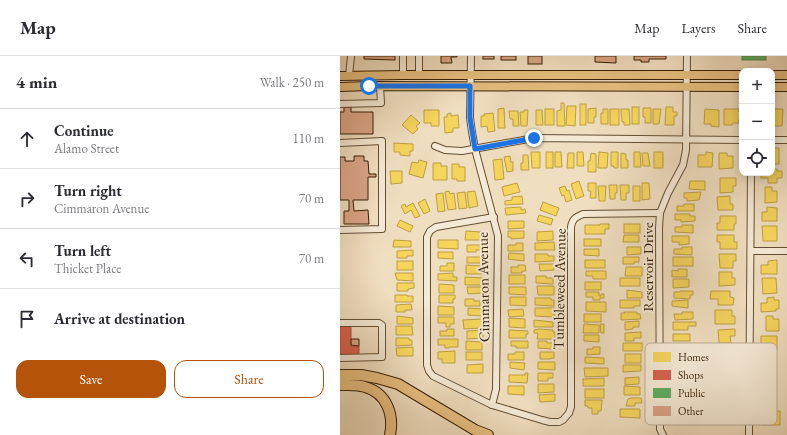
<!DOCTYPE html>
<meta charset="utf-8">
<style>
:root{--surface:#fff;--page:#f7f7f7;--text:#2b2b33;--muted:#7c7c81;--line:#e1e1e2;--accent:#b45309}
body{margin:0;font-family:"EB Garamond",serif;background:var(--page);color:var(--text)}
.controls{position:absolute;right:12px;top:12px;display:grid;overflow:hidden;border-radius:8px;box-shadow:0 2px 10px #0003}
.controls button{width:36px;height:36px;display:grid;place-items:center;padding:0;border:0;border-bottom:1px solid var(--line);background:var(--surface);color:var(--text);font:20px sans-serif}
.stop{position:absolute;width:12px;height:12px;margin:-9px;border:3px solid #1a73e8;border-radius:50%;background:#fff}
.stop.end{background:#1a73e8;border-color:#fff;box-shadow:0 1px 4px #0008}
.list{margin:0;padding:0;list-style:none}
h2{display:flex;justify-content:space-between;align-items:center;height:52px;margin:0;padding:0 16px;font-size:17px}
h2 small{font-size:13px;font-weight:400;color:var(--muted)}
.list li{display:grid;grid-template-columns:26px 1fr auto;gap:12px;align-items:center;box-sizing:border-box;height:60px;padding:0 16px;border-top:1px solid var(--line)}
.list b{display:block;font-size:15px;white-space:nowrap}
.list p{margin:0;font-size:13px;white-space:nowrap;color:var(--muted)}
.list em{font-size:13px;font-style:normal;color:var(--muted)}
.actions{display:flex;gap:8px;padding:12px 16px}
.actions a{flex:1;padding:9px 0;border:1px solid var(--accent);border-radius:12px;text-align:center;font-size:14px;color:var(--accent)}
.actions .main{background:var(--accent);color:#fff}
.icon{flex:none;width:22px;height:22px;fill:none;stroke:currentColor;stroke-width:2;stroke-linecap:round;stroke-linejoin:round}
.map{position:relative;flex:none;width:447px;height:379px;overflow:hidden}
header{display:flex;align-items:center;gap:24px;box-sizing:border-box;height:56px;padding:0 20px;background:var(--surface);border-bottom:1px solid var(--line)}
header strong{font-size:19px}
nav{display:flex;gap:22px;margin-inline-start:auto;font-size:14px}
main{display:flex}
aside{flex:1;background:var(--surface)}
.map>svg:first-child{display:block}
.homes{fill:#f6d55c;stroke:#bc9e42}
.shops{fill:#d6604d;stroke:#a64c37}
.public{fill:#5aae61;stroke:#4f8345}
.building{fill:#daa487;stroke:#361f04}
.lines{fill:none;stroke-linecap:round;stroke-linejoin:round}
.minor-casing{stroke:#644f33;stroke-width:8}
.major-casing{stroke:#361f04;stroke-width:10}
.highway-casing{stroke:#361f04;stroke-width:12}
.minor{stroke:#f5ead6;stroke-width:6}
.major{stroke:#e8bf80;stroke-width:8}
.highway{stroke:#e8bf80;stroke-width:10}
.route{stroke:#1a73e8;stroke-width:5}
.labels{text-anchor:middle;dominant-baseline:central;stroke-width:4;stroke-linejoin:round;paint-order:stroke}
.street-label{font-size:15px;fill:#361f04;stroke:#f5ead6}
.key{fill:#f5ead6;stroke:#bcad97;stroke-width:1}
.key-label{font-size:11px;fill:#361f04}
</style>
<header>
<strong>Map</strong>
<nav><a>Map</a><a>Layers</a><a>Share</a></nav>
</header>
<main>
<aside>
<h2>4 min<small>Walk · 250 m</small></h2>
<ul class="list">
<li><svg class="icon" aria-label="ahead" viewBox="0 0 24 24"><path d="M12 20V5M6 11l6-6 6 6"/></svg><div><b>Continue</b><p>Alamo Street</p></div><em>110 m</em></li>
<li><svg class="icon" aria-label="right" viewBox="0 0 24 24"><path d="M7 20v-9h11M14 6l5 5-5 5"/></svg><div><b>Turn right</b><p>Cimmaron Avenue</p></div><em>70 m</em></li>
<li><svg class="icon" aria-label="left" viewBox="0 0 24 24"><path d="M17 20v-9H6M10 6l-5 5 5 5"/></svg><div><b>Turn left</b><p>Thicket Place</p></div><em>70 m</em></li>
<li><svg class="icon" aria-label="arrive" viewBox="0 0 24 24"><path d="M6 21V4h12l-3 4 3 4H6"/></svg><div><b>Arrive at destination</b></div></li>
</ul>
<div class="actions"><a class="main">Save</a><a>Share</a></div>
</aside>
<div class="map">
<svg width="447" height="379" viewBox="0 0 447 379">
<rect width="100%" height="100%" fill="#f0dec0"/>
<filter id="stains"><feTurbulence type="fractalNoise" baseFrequency=".005" numOctaves="4"/><feColorMatrix values="0 0 0 0 .2 0 0 0 0 .09 0 0 0 0 .02 0 0 0 .5 -.17"/></filter>
<radialGradient id="worn" r=".72"><stop offset=".6" stop-color="#630" stop-opacity="0"/><stop offset="1" stop-color="#630" stop-opacity=".3"/></radialGradient>
<!-- homes -->
<g class="homes">
<path d="M221,47H224L225,70H217V55L221,54Z"/>
<rect x="240" y="48" width="6" height="21"/>
<path d="M227,50H236L235,70L226,69Z"/>
<rect x="292" y="51" width="7" height="17"/>
<path d="M326,51H333V56H337V60H334V69H325Z"/>
<path d="M164,52L165,72H158V53Z"/>
<path d="M256,52V61H254V67H248V53Z"/>
<path d="M303,52H311V67H305V61H303Z"/>
<rect x="205" y="53" width="9" height="16"/>
<path d="M263,53H268V68H261V57H263Z"/>
<rect x="270" y="53" width="9" height="16"/>
<path d="M281,53H289L290,69H284V66H282Z"/>
<path d="M313,53H321L319,68H313Z"/>
<path d="M365,53L379,54V71L371,70V68H364Z"/>
<path d="M384,53H399V56H402V63H399V67H393L392,69H384Z"/>
<path d="M432,53H443L442,70H434V67H432Z"/>
<path d="M84,54H99V70H91V67H84Z"/>
<path d="M184,54H188L187,70H181L180,56H184Z"/>
<path d="M196,54H202L203,69H196Z"/>
<path d="M169,55H178L179,70H173V63H170Z"/>
<path d="M111,57V60L118,59L119,72H113V76L105,77L104,61H107V58Z"/>
<path d="M153,57L155,75L148,76L147,70L141,71V60H144V58Z"/>
<path d="M71,59L80,67L76,70L78,73L73,78L62,69Z"/>
<path d="M54,87L73,88V95H70V100L60,99V96H54Z"/>
<rect x="432" y="92" width="7" height="16"/>
<path d="M191,96H200V112H192Z"/>
<rect x="206" y="96" width="7" height="16"/>
<path d="M215,96H221L222,111H215Z"/>
<path d="M237,96H243L244,110H237Z"/>
<path d="M259,96L268,97L267,112H258Z"/>
<path d="M271,96H278V112H274V110H271Z"/>
<path d="M294,96H300L301,111H294Z"/>
<rect x="314" y="96" width="9" height="16"/>
<path d="M366,96L373,97L372,111H358V99H366Z"/>
<path d="M228,97H234V112H227Z"/>
<path d="M251,97L256,98V116H248V105H250Z"/>
<path d="M281,97L286,98V104H288V112H281Z"/>
<path d="M302,97H308L310,110H303Z"/>
<path d="M379,97H387V100H393V112L379,113Z"/>
<path d="M183,99H188L189,114H181V107H183Z"/>
<path d="M170,100L171,106H173V115L167,116L164,101Z"/>
<path d="M162,103L164,123L155,124L153,104Z"/>
<path d="M79,104L87,106L83,122L69,118L72,106L78,107Z"/>
<path d="M93,107H101V110H107V124H93Z"/>
<path d="M112,108H119V111H125V125H117V123H112Z"/>
<path d="M432,113H437V115H442V122H437V127H428V122H421V117H432Z"/>
<path d="M50,115H62V127L51,128Z"/>
<path d="M380,122H396V130H393V136L380,137Z"/>
<path d="M239,125L244,140L236,143L231,128Z"/>
<path d="M350,125H365V134L349,133Z"/>
<path d="M177,127L180,136L164,140L162,131Z"/>
<path d="M248,127H256V142H250L251,135H248Z"/>
<path d="M302,127H309L310,143L302,144Z"/>
<path d="M269,129H277V137H275V143H270Z"/>
<path d="M280,129H289V137H286V144H281Z"/>
<path d="M225,130L227,135L229,134L232,144L226,146L224,139L222,140L219,132Z"/>
<path d="M258,130H266L265,145H259Z"/>
<rect x="293" y="130" width="7" height="15"/>
<path d="M425,131H432V135H437V146L425,147Z"/>
<path d="M109,135L110,138L114,137L116,153L108,154L105,136Z"/>
<path d="M135,135L138,150L129,152L127,136Z"/>
<path d="M125,136L127,152L119,153L117,137Z"/>
<path d="M361,136L359,144L347,145V142H344V137Z"/>
<path d="M103,137L105,155L98,156L96,138Z"/>
<path d="M182,140L183,148L165,149V145L172,144V141Z"/>
<path d="M390,140V148H393V154H378L377,141Z"/>
<path d="M85,143L90,155L84,158L78,147Z"/>
<path d="M203,146L219,152L216,160L200,154Z"/>
<path d="M73,147L80,160L75,162L71,154L65,158L61,150L65,148L66,151Z"/>
<path d="M344,148H354V155H337V150H344Z"/>
<path d="M181,151V154L185,153L186,157L166,159L165,152Z"/>
<path d="M427,151L437,152V165H422V156H427Z"/>
<path d="M335,158H350V160H355V165L341,166V164H335Z"/>
<path d="M199,159L213,163L211,169L197,165Z"/>
<path d="M380,160H396V168H394V174H377V167H380Z"/>
<path d="M60,164L73,170L70,176L57,170Z"/>
<path d="M168,165H184V172L168,173Z"/>
<path d="M260,168H269V173H265V178H245V169H260Z"/>
<rect x="284" y="168" width="16" height="9"/>
<path d="M342,169H353V177L335,176V171H342Z"/>
<path d="M422,170H437V185H423Z"/>
<path d="M126,175L141,176V184H125Z"/>
<path d="M168,175H184V182L171,183V181H168Z"/>
<path d="M213,175V184L197,185V176Z"/>
<path d="M284,179H299V186H283Z"/>
<path d="M377,179H394V186H397V193H380V186H377Z"/>
<path d="M332,180H349V188L339,189V186H332Z"/>
<rect x="244" y="183" width="17" height="7"/>
<path d="M54,184L71,185V191H53Z"/>
<path d="M98,184H118V193L98,192Z"/>
<path d="M214,186L215,194H195V187Z"/>
<path d="M176,187H183V195H168V189H176Z"/>
<path d="M127,189H142V194H136V196H127Z"/>
<path d="M287,191H301V198L287,199Z"/>
<path d="M342,191H352V199L334,198V193H342Z"/>
<path d="M244,193H259V200L244,199Z"/>
<path d="M73,194V200H67V202H57V195Z"/>
<path d="M98,196H113V203L98,202Z"/>
<path d="M169,197L184,198V205L168,203Z"/>
<path d="M195,198H208V200H214V205L195,206Z"/>
<path d="M379,198H396V205H393V212H380Z"/>
<rect x="127" y="201" width="16" height="6"/>
<path d="M283,201H299V206H294V208H283Z"/>
<rect x="333" y="201" width="20" height="9"/>
<rect x="245" y="204" width="20" height="8"/>
<path d="M437,204V218H421V209H428V205Z"/>
<rect x="57" y="205" width="16" height="9"/>
<path d="M107,207H114V215H100V210H107Z"/>
<path d="M199,208H214V214L200,215Z"/>
<path d="M126,209L142,210V218H126Z"/>
<path d="M178,209H185L186,215H182V217H171V211H178Z"/>
<path d="M286,211H302V220H285Z"/>
<path d="M338,213H347V221H332V214L338,215Z"/>
<path d="M246,215H266V223H253V220H246Z"/>
<path d="M379,216H392V222H395V229L379,230Z"/>
<path d="M55,217H73V225L57,224Z"/>
<path d="M113,217V221H117V225L98,224V218Z"/>
<rect x="169" y="219" width="16" height="9"/>
<path d="M196,220H206V222H213V228L196,227Z"/>
<path d="M125,221L143,222V229H125Z"/>
<rect x="280" y="222" width="20" height="8"/>
<path d="M422,222H436L437,237L423,238Z"/>
<path d="M333,223H349V231L333,232Z"/>
<rect x="245" y="226" width="16" height="8"/>
<path d="M57,227H74V232L68,233V235H57Z"/>
<path d="M99,228L114,229V237H99Z"/>
<path d="M197,230H214V239H198Z"/>
<path d="M127,231H142V237L128,238Z"/>
<path d="M169,231H186V239L169,238Z"/>
<path d="M287,234L302,236V242H287Z"/>
<path d="M340,235H353V239H350V243L334,242V236H340Z"/>
<path d="M371,235H390V241L394,242L393,249H378V243H370Z"/>
<path d="M246,236H259V240H261V238H264V242H260V244H253V241H246Z"/>
<path d="M55,239H67V240H73V246H55Z"/>
<path d="M99,239H115V243H113V247H99Z"/>
<path d="M170,241H186V250L170,249Z"/>
<path d="M434,241V244H439V253H436V255L421,256V247H427V242Z"/>
<path d="M195,242H211V244H214V250L195,249Z"/>
<path d="M125,243H134V245H140V250H125Z"/>
<path d="M280,244H300V250H294V252H280Z"/>
<path d="M348,244V252L332,250V245Z"/>
<path d="M246,246H266V256L246,255Z"/>
<path d="M71,248L72,254H65V256H56V249Z"/>
<path d="M98,250L114,251V259H98Z"/>
<path d="M128,252L143,253V260L128,259Z"/>
<path d="M195,252H215L214,261L195,260Z"/>
<path d="M183,253L184,260L169,261L168,254Z"/>
<path d="M375,254H392V260H395V268H375Z"/>
<path d="M284,256H297V258H300L301,263L281,264V257H285Z"/>
<path d="M342,256H353V263L335,264L334,258H342Z"/>
<rect x="244" y="258" width="17" height="8"/>
<path d="M57,260L73,262V268H57Z"/>
<path d="M426,260H433V263H439V275H426Z"/>
<path d="M98,261H114V268H110V271H106V267H98Z"/>
<path d="M169,262L185,263V272L169,271Z"/>
<path d="M142,263V272L124,273L123,264Z"/>
<path d="M194,264L213,266V271H194Z"/>
<path d="M299,265V271H293V273L285,274V266Z"/>
<path d="M333,266H356V270H348V274H333Z"/>
<path d="M244,268L259,269V277H243Z"/>
<path d="M260,268H264V277H261Z"/>
<path d="M56,270H72L73,279H56Z"/>
<path d="M107,273H114V280H100V275H107Z"/>
<path d="M199,273L213,274V276H215V283H197L198,277H194V274Z"/>
<path d="M395,273V280H390L391,287H379L378,274Z"/>
<path d="M143,274V282L127,283V275Z"/>
<path d="M169,274L188,275V278H186V282H169Z"/>
<path d="M301,276V282H294V285H285V277Z"/>
<rect x="333" y="278" width="17" height="7"/>
<path d="M244,279H259V286L244,285Z"/>
<path d="M421,280H437V294L427,293V288H421Z"/>
<path d="M56,282H69V284H72V289L56,290Z"/>
<path d="M98,283H118V291H109V292H105V289H98Z"/>
<path d="M126,285L142,286V294H126Z"/>
<path d="M171,285H188V292H176V290H171Z"/>
<path d="M198,285H207V287H213V293L198,292Z"/>
<rect x="283" y="287" width="19" height="8"/>
<path d="M73,291V300H57L56,292Z"/>
<path d="M253,291H260V298L247,299V293H253Z"/>
<path d="M115,295V307H102V303H98V296Z"/>
<rect x="126" y="296" width="16" height="8"/>
<path d="M175,296H184V304H168V298H175Z"/>
<path d="M200,296H214V302H211V303H200Z"/>
<rect x="285" y="298" width="16" height="9"/>
<path d="M245,301L264,302V308L245,307Z"/>
<path d="M170,306L185,307L184,314L170,312Z"/>
<path d="M198,306H215V314L198,313Z"/>
<path d="M143,308V317H127V309Z"/>
<path d="M283,309H301V315L283,316Z"/>
<path d="M244,312H268V320L245,321Z"/>
<path d="M185,317H188L187,327L169,326V319H185Z"/>
<path d="M198,317H213V322H208V325H198Z"/>
<path d="M299,321V328L285,329V322Z"/>
<path d="M264,322V330H243V323Z"/>
<path d="M198,328H214V336L198,337Z"/>
<path d="M168,330H184V339L168,338Z"/>
<path d="M284,330L300,331V339H284Z"/>
<rect x="245" y="333" width="19" height="9"/>
<path d="M215,338V345L200,346L199,339Z"/>
<path d="M291,342H301L302,347H295V350H286L288,343Z"/>
<path d="M245,344H262L261,355H258V358H252V352H248V350H245Z"/>
<path d="M280,353H300V362L280,361Z"/>
<path d="M422,355H440V369H422V364H425V360H422Z"/>
</g>
<!-- shops -->
<path class="shops" d="M0,270H11V290H19V300H0Z"/>
<!-- public -->
<rect class="public" x="402" y="0" width="24" height="4"/>
<!-- building -->
<g class="building">
<path d="M24,0H55V4L24,3Z"/>
<path d="M101,0H117V1H111L112,7H101Z"/>
<rect x="143" y="0" width="11" height="3"/>
<rect x="161" y="0" width="15" height="4"/>
<rect x="188" y="0" width="14" height="8"/>
<path d="M255,0H276V7L255,6Z"/>
<path d="M294,0H326V3H309V6H301V4H294Z"/>
<path d="M4,51H11V56H33V78H0V56H4Z"/>
<path d="M14,100H24V105H28L29,118H36V121H28V144H13L14,155L28,154L29,168H4V155H9V144H0V101H5V105H14Z"/>
<path d="M11,283H19V290L11,289Z"/>
</g>
<g class="lines">
<!-- minor casing -->
<g class="minor-casing">
<g id="minor">
<path d="M63,0V19"/>
<path d="M79,0V19"/>
<path d="M131,0L130,62L132,76L135,93L158,180L156,333L152,349"/>
<path d="M9,20L11,0"/>
<path d="M0,48L41,47L40,30"/>
<path d="M432,84H447"/>
<path d="M0,87L42,85V173L0,174"/>
<path d="M95,90L105,94L122,95L194,82L402,84"/>
<path d="M154,161L96,171L90,175L87,181V309L89,315L93,320L152,349L202,364L210,366H219L223,364L229,357L231,351V171C232,163 236,161 243,158L320,157"/>
<path d="M411,195H447"/>
<path d="M0,267H39L42,269V301L0,302"/>
<path d="M323,379L320,373L319,172L320,157L328,137L343,109L346,94L347,0"/>
<path d="M409,379L411,117"/>
</g>
</g>
<!-- major casing -->
<g class="major-casing">
<g id="major">
<path d="M432,19H447"/>
<path d="M0,20L63,19H402"/>
<path d="M0,31L29,30L402,31"/>
<path d="M432,31H447"/>
</g>
</g>
<!-- highway casing -->
<g class="highway-casing">
<g id="highway">
<path d="M0,319H21L37,322L58,328L135,374L148,379"/>
<path d="M0,329C8,329 17,328 25,331C47,337 54,359 50,379"/>
</g>
</g>
<!-- minor -->
<use href="#minor" class="minor"/>
<!-- major -->
<use href="#major" class="major"/>
<!-- highway -->
<use href="#highway" class="highway"/>
</g>
<g class="lines">
<!-- route -->
<path class="route" d="M29,30H130V62L135,93L194,82"/>
</g>
<g class="labels">
<!-- street labels -->
<g class="street-label">
<text transform="translate(307 211) rotate(-90)">Reservoir Drive</text>
<text transform="translate(143 231) rotate(-91)">Cimmaron Avenue</text>
<text transform="translate(219 233) rotate(-89)">Tumbleweed Avenue</text>
</g>
</g>
<!-- legend -->
<rect x="305" y="287" width="132" height="82" rx="6" class="key"/>
<rect x="313" y="296" width="18" height="10" fill="#f6d55c"/>
<rect x="313" y="314" width="18" height="10" fill="#d6604d"/>
<rect x="313" y="332" width="18" height="10" fill="#5aae61"/>
<rect x="313" y="350" width="18" height="10" fill="#daa487"/>
<g class="key-label">
<text x="338" y="305">Homes</text>
<text x="338" y="323">Shops</text>
<text x="338" y="341">Public</text>
<text x="338" y="359">Other</text>
</g>
<rect width="100%" height="100%" filter="url(#stains)"/>
<rect width="100%" height="100%" fill="url(#worn)"/>
</svg>
<div class="controls">
<button>+</button>
<button>−</button>
<button><svg class="icon" aria-label="locate" viewBox="0 0 24 24"><circle cx="12" cy="12" r="6"/><path d="M12 2v4M12 18v4M2 12h4M18 12h4"/></svg></button>
</div>
<div class="stop" style="left:29px;top:30px"></div>
<div class="stop end" style="left:194px;top:82px"></div>
</div>
</main>
